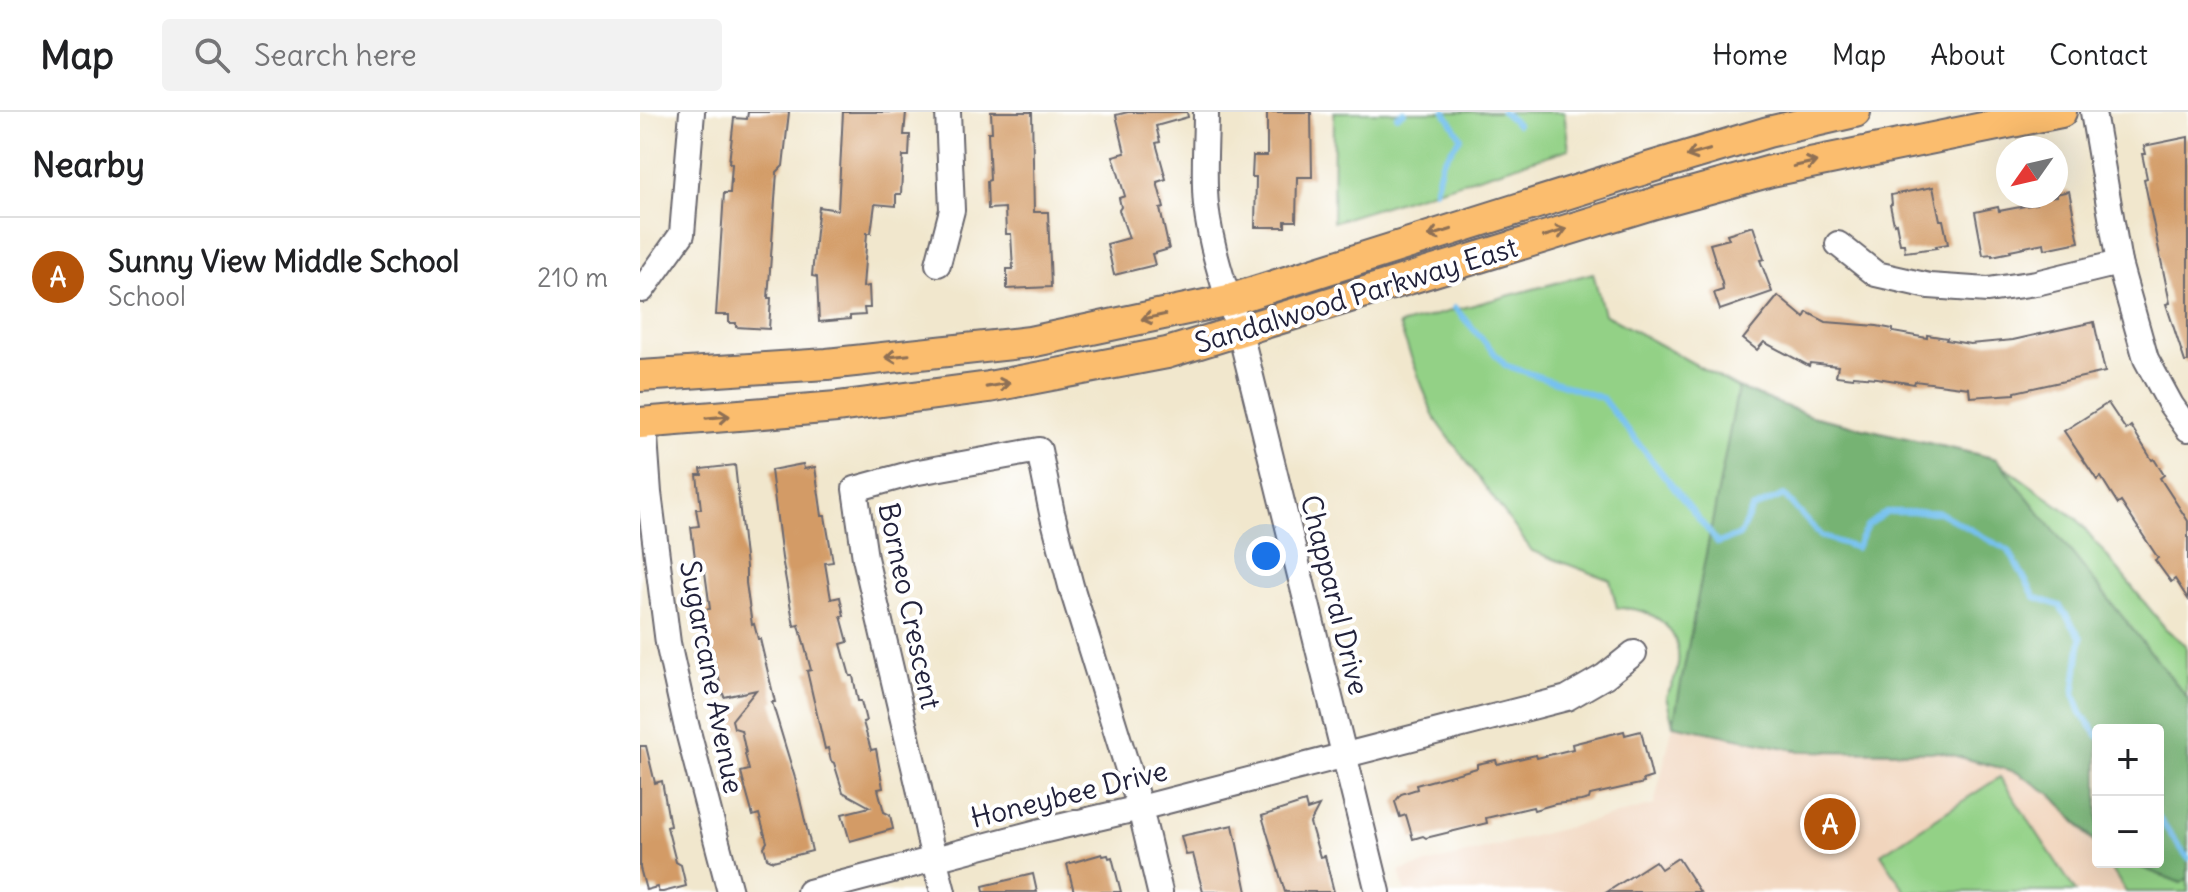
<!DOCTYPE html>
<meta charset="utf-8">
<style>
:root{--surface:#fff;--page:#f2f2f2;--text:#202124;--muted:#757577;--line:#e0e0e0;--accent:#b45309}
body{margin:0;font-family:Delius,sans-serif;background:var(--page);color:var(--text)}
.controls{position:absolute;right:24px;bottom:24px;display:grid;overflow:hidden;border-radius:8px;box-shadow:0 8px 32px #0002}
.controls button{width:72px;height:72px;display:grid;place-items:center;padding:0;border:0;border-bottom:2px solid var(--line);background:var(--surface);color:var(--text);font:40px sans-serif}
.compass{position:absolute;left:1356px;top:24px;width:72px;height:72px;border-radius:50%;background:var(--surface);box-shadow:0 8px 32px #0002;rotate:236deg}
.you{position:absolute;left:626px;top:444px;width:28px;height:28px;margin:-20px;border:6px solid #fff;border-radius:50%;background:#1a73e8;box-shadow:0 0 0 12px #1a73e833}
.badge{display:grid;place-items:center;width:52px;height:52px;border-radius:50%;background:var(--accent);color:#fff;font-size:26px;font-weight:700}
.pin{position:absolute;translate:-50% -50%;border:4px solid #fff;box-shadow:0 2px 8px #0006}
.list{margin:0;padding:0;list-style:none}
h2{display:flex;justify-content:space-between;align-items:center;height:104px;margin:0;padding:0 32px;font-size:34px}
h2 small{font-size:26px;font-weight:400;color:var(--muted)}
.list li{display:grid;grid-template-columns:52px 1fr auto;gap:24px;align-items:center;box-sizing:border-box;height:120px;padding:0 32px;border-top:2px solid var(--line)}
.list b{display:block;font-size:30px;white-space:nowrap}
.list p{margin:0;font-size:26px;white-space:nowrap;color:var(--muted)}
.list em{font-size:26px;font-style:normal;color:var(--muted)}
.icon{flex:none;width:44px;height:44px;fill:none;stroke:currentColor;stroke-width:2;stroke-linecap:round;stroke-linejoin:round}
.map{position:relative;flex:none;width:1548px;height:780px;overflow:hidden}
header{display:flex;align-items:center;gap:48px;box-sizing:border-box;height:112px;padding:0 40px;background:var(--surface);border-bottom:2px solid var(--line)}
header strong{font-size:38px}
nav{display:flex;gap:44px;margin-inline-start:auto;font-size:28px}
.search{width:560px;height:72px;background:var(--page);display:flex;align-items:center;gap:20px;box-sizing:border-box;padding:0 28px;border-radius:8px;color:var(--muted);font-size:30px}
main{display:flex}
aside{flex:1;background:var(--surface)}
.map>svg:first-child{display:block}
.built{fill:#f1d5bd}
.green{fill:#93d186;stroke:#5a7a60;stroke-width:2}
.forest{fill:#76b373;stroke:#4c6a57;stroke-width:2}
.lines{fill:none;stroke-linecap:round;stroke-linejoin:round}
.stream{stroke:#76c1ef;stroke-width:6}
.building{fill:#d39b66}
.minor-casing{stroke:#6a676e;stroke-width:28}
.major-casing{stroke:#6a676e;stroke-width:34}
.minor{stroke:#fff;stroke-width:24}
.major{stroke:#fbbd6e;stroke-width:30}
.oneway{stroke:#8e7054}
.labels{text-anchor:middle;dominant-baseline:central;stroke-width:8;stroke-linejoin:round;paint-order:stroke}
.street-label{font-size:28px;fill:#22223b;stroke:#fff}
</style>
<header>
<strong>Map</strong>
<div class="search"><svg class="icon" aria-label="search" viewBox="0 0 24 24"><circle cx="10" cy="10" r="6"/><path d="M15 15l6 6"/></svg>Search here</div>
<nav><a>Home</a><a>Map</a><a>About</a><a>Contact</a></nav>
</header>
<main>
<aside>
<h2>Nearby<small></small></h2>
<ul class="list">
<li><span class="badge">A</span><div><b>Sunny View Middle School</b><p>School</p></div><em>210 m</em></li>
</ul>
</aside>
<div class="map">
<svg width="1548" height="780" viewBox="0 0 1548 780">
<rect width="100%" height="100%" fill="#fff"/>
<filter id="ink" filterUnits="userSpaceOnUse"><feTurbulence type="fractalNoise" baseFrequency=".0125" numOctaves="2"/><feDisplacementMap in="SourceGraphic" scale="16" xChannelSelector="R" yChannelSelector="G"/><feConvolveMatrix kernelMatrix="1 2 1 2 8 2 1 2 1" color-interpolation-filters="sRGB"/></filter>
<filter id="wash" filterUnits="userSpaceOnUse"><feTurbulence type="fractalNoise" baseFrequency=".006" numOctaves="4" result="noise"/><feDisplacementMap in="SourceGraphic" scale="32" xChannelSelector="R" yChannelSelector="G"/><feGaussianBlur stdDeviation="1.8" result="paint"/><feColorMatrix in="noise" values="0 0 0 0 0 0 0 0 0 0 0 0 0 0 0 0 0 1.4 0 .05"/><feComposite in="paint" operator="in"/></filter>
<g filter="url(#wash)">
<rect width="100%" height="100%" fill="#f1e7cd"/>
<!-- built -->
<path class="built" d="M1033,613L1161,639L1301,640L1376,660L1412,683L1455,730L1458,735V750H1467L1486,780H765L759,759L1014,693Z"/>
<!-- green -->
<g class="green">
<path d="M694,0H924L929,37L693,110Z"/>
<path d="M953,161L964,202L1098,276L1171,304L1353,346L1437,407L1526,517L1546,533L1548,780H1486L1467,750H1518V618H1458V735L1412,683L1376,660L1301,640L1161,639L1033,613L1026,584C1055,539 1031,495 977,496L970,468L892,439L794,305L759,213Z"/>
<path d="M1360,665L1436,780H1266L1241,742Z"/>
</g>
<!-- forest -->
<path class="forest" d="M1098,276L1171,304L1357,347L1548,587V766L1541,771L1487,750H1518V618H1458V733L1412,683L1376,660L1301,640L1161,639L1033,613Z"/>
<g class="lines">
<!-- stream -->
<g class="stream">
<path d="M863,0L877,12"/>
<path d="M757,4L764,0"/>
<path d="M795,78L802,50L821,25L805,0"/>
<path d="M815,196L865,253L962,286L1078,431L1100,423L1112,397L1144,383L1181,424L1216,436L1227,414L1246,400H1299L1369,439L1395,485L1420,494L1441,526L1434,582L1441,601L1458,624"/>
<path d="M1518,705L1548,746"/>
</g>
</g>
<g id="blocks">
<!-- building -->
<g class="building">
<path d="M108,0H149L143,54L137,60L128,186H131L129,217L96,215V211H89V203H76L84,81H90L92,52L89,51L94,6L107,7Z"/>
<path d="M203,0H266L264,23H270L269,44H263L261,82H256V94L235,92L231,121H227L223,175L229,174L230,196H224L225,203L210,204V207L179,210L177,165L172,164L176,119L179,95L198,98Z"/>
<path d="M351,0H392L394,100H408L411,175L367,177V157H373L371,122H366L365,96L348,97L347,69L350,68L348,20H352Z"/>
<path d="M488,0H547L548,5L516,14L520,30L516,31L526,67L517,70L524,96L520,97L529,137L512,142L515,153L474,163L467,132L489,126L479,98L481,95L479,86L485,84L473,44L485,41L476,3Z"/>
<path d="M627,0H671L672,65H657L656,109H645V115H615L616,65H612L613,44H627Z"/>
<path d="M1548,25V250H1545L1526,192L1530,191L1504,67L1507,66L1502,42H1506L1504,34Z"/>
<path d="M1293,75L1300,108H1303L1308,132L1296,134L1297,136L1265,140L1264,132H1260L1256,111L1254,112L1250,93L1252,92L1251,83Z"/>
<path d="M1429,79L1439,130L1405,137L1404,131L1370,138L1371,140L1352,144V142L1343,143L1335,100L1358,95L1359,99L1396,92L1395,86L1416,84V82Z"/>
<path d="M1113,114L1124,147L1120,148L1132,180L1080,198L1074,181L1083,178L1082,171L1070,132L1089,127L1087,122Z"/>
<path d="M1138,184L1164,206L1167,200L1186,210L1237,214L1253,217V220L1287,226V223L1307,226L1306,228L1330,232L1373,228L1454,210L1465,260L1375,280V282L1330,285L1329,276L1275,269L1274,272L1237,266L1213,264V266L1196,264L1198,254L1170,251L1169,254L1124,230L1117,238L1103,227Z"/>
<path d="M1468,291L1486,318L1491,314L1512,348L1514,347L1524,363L1520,366L1548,409V487L1535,467L1531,470L1515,448L1518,446L1481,390L1478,392L1461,365L1457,368L1424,319Z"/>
<path d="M163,352L164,357L175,355L182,404H185L193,450L185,451L191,487L200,485L204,504H201L208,530L201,532L210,564H213L218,589H221L226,609L223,610L231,638L236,637L243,676L238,677L244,700L250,703L253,717L210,729L202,702L230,695L203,680L194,651L191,649L188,636L185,637L167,559L171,558L159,513L154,514L142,446L131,358Z"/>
<path d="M95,353L106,455V471L112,513L114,512L118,527H120L135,590H132L155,666L172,739L133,749L127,746L124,735L127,730L119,702L113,704L106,679L101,660L109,658L105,642L106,641L101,618L94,616L92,608L116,578L84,585L64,512L62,498L70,497L65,460L57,461L51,415L59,414L56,397H61L57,363H62L61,357Z"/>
<path d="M984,619L985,623L1001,619L1012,665L1003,668L1004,671L950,683L949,687L941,689L915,692L894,698L893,695L846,706L847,711L786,726L783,724L773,727L766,703L760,705L755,690L761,682L777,677L776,673L837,656V652L856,648L857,652L896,643L897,646L933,637L932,632Z"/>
<path d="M0,634H6L15,671L22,669L30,714L27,715L36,750L41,753L46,774L23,780H19L17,775L6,778L0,756Z"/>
<path d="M665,690L667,698L679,694L670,711L680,745L685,744L694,780H645L622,704Z"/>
<path d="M593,713L607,780H563L553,742L546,743L541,724Z"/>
<path d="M462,742L463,744L468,743L469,746L472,745L481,780H434L427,752Z"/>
<path d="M1038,746L1060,780H967L1015,749L1021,757Z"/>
<path d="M393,762L397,780H344L343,774Z"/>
</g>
</g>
</g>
<g filter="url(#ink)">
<use href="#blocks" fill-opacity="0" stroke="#6a676e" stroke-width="2"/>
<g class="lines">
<!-- minor casing -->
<g class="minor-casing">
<g id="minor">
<path d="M566,0C566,31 563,63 566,93C570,134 586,182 600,220L738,780"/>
<path d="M1453,0L1479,151L1506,247L1531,293L1548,317"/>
<path d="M1198,132L1236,162L1289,174L1348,178L1396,171L1479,151"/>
<path d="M298,152L312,98L308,0"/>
<path d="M2,178L42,122L52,0"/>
<path d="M4,311L9,381L28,531L46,612L90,780"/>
<path d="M169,780L397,720L500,696L927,586L965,564L994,541"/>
<path d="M303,780L290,730L279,676L225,446L215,377L273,361L399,338L412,401L431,474L500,696L520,780"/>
</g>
</g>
<!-- major casing -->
<g class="major-casing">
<g id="major">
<path d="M0,264L187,252L390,230L589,188L1008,56L1128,20L1215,0"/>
<path d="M0,311L197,295L349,275L527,241L1015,91L1131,59L1421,0"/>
</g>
</g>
<!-- minor -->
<use href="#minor" class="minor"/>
<!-- major -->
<use href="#major" class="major"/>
</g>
<!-- one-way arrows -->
<defs><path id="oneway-shaft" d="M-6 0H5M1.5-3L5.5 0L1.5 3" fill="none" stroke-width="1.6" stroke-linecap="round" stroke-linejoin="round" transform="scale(2)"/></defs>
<g class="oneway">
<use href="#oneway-shaft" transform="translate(1058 41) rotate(164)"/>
<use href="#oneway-shaft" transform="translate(1165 52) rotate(-12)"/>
<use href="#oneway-shaft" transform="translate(800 121) rotate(163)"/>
<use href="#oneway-shaft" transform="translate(915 121) rotate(-17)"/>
<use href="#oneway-shaft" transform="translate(513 205) rotate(168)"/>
<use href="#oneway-shaft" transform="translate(257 244) rotate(174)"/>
<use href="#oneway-shaft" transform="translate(358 273) rotate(-10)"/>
<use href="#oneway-shaft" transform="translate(78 305) rotate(-5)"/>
</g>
</g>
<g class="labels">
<!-- street labels -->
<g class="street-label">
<text transform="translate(716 183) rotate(-17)">Sandalwood Parkway East</text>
<text transform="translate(695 483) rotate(76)">Chapparal Drive</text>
<text transform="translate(270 494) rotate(78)">Borneo Crescent</text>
<text transform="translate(72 565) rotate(79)">Sugarcane Avenue</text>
<text transform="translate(429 682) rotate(-14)">Honeybee Drive</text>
</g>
</g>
</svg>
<div class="controls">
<button>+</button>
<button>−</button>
</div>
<svg class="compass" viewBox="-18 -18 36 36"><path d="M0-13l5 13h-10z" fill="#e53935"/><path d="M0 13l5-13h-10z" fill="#757577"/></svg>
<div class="you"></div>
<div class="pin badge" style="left:1190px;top:712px">A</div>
</div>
</main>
